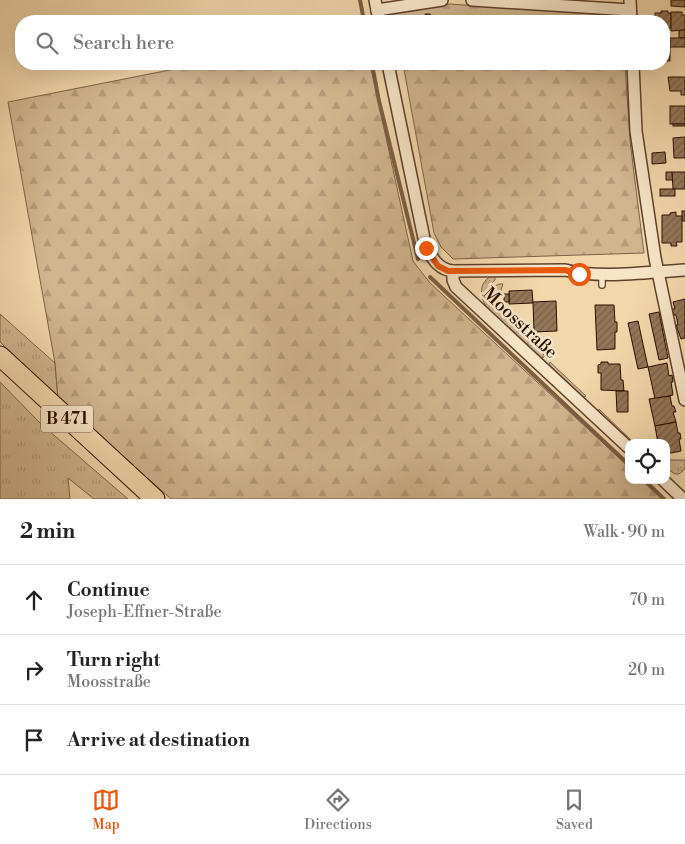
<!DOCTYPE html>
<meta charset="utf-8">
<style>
:root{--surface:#fff;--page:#f2f2f2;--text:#222;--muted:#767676;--line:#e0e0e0;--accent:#ea580c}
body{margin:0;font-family:"Libre Bodoni",serif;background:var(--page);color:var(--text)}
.controls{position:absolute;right:15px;bottom:15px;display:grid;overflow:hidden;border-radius:10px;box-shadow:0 5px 20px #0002}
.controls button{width:45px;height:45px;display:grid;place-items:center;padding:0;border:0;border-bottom:1px solid var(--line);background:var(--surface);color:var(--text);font:25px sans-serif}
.stop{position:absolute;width:15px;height:15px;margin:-11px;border:4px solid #ea580c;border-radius:50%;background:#fff}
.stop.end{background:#ea580c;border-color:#fff;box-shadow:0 1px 5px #0008}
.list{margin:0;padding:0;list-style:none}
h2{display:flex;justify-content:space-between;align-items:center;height:65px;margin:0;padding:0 20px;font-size:21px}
h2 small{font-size:16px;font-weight:400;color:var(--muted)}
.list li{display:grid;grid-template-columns:32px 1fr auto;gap:15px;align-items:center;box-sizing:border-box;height:70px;padding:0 20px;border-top:1px solid var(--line)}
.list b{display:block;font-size:19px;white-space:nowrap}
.list p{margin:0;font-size:16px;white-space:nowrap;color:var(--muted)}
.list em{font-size:16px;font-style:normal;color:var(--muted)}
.icon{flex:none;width:28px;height:28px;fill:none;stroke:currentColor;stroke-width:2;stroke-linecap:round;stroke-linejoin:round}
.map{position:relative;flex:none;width:685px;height:499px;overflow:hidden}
.search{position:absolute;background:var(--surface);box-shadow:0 5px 20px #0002;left:15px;right:15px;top:15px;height:55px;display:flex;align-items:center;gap:12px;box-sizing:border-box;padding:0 18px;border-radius:20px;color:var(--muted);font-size:19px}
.sheet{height:275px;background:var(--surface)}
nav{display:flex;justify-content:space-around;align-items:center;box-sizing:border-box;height:70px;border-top:1px solid var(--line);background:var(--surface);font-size:14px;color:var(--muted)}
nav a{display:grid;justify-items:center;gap:2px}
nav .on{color:var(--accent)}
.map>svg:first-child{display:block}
.grass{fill:url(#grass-tufts);stroke:#7e6247}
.forest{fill:url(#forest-firs);stroke:#7e6247}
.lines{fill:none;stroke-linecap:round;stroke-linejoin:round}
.stream{stroke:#7b5e44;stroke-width:4}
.building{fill:url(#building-hatch);stroke:#2c0e00}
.service-casing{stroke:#5e402b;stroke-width:8}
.minor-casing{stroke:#5e402b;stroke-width:14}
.trunk-casing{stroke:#2c0e00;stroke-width:21}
.service{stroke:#f7e5c8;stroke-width:5.5}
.minor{stroke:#f7e5c8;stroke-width:11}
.trunk{stroke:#f2d7ab;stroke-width:19}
.route{stroke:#ea580c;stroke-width:6}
.labels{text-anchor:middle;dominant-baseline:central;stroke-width:5;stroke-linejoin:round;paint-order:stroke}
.shield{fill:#f7e5c8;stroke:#694e3c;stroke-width:1}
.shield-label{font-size:16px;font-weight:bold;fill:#2c0e00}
.street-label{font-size:18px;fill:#2c0e00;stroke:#f7e5c8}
</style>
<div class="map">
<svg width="685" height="499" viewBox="0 0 685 499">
<defs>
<pattern id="grass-tufts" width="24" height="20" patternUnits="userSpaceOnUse" patternTransform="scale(1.25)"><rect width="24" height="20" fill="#d0b58e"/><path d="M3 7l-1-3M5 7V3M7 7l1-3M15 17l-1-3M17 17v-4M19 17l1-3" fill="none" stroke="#b39a79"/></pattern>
<pattern id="forest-firs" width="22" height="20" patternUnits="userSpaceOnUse" patternTransform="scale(1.25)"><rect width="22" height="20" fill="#d0b58e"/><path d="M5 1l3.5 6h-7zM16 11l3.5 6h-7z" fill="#b39a79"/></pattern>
<pattern id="building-hatch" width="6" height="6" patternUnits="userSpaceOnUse" patternTransform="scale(1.25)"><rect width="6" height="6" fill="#937759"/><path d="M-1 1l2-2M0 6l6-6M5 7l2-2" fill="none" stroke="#786047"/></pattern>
</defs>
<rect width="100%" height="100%" fill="#f2d7ab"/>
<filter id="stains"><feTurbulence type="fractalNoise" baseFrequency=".004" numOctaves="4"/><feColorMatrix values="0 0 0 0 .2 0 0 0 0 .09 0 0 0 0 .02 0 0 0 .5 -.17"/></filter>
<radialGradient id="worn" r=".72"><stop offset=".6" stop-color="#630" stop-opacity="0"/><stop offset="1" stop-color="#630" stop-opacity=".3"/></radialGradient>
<!-- grass -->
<g class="grass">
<path d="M491,276H495V280C488,286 486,292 488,301L545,356L539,360L490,313C481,300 476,285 491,276Z"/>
<path d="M499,284H503L497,302L548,353L494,302C490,295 491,287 499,284Z"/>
<path d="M0,314L55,363L58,399L0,342Z"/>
<path d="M550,362L586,396L580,398L547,368Z"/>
<path d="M0,382L41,424L128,499H94L68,478L70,499H0Z"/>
<path d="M599,409L634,443H629L598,415Z"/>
<path d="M666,460H685V469L679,474H675L666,468Z"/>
</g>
<!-- forest -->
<g class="forest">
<path d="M450,4L622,16V21H396L394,13Z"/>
<path d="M200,64H370L413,261L430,283L629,467V480H643L663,499H171L58,399L55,363L8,102Z"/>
<path d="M403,64H625L630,141L644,253L453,259L441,247L434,233Z"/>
</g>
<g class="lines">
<!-- stream -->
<g class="stream">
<path d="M360,0L364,21"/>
<path d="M372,64L379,101L418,259"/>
<path d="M430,277L629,465"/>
<path d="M644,480L664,499"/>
</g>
</g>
<!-- building -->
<g class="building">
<path d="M671,0H685V7L671,6Z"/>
<path d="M661,11H668V13H671V28H664V21H655V13H661Z"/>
<path d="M671,12H682V15H685V30L671,31Z"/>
<path d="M425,14H430L432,21H426Z"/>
<path d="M682,30H685V38H679V31Z"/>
<rect x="670" y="38" width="15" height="9"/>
<path d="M664,45L670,47V61H664Z"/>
<path d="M668,77H685V95H681V91H670Z"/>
<rect x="670" y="106" width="15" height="18"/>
<rect x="673" y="124" width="12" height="2"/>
<path d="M685,137V158H674L673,138Z"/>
<path d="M665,152L666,163L652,164V153Z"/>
<path d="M666,172H672L673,180H666Z"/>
<path d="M672,172H685V189H673Z"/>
<rect x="660" y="189" width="15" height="7"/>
<rect x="682" y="211" width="3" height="10"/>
<path d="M676,212V216H682V242H676L677,246H671V243H662V215H670V213Z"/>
<path d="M532,290L533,303L509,304V291Z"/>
<rect x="504" y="294" width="5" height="8"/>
<path d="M685,299V338L681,339L676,325H678L676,315H674L672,309H675L673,302Z"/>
<path d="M556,301L557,331L534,332L533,302Z"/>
<path d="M595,305H614L615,322H617V332H615V349L597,350Z"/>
<path d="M659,312L668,358L659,360L649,314Z"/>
<path d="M638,321L648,367L638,369L628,323Z"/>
<path d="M601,362H608V364H620L621,380H623L624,391L601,390V373H598V365L601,364Z"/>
<path d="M667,363L669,376L672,375L673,382H671L673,395L655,399L648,367Z"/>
<path d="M616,391H628V412H617Z"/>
<path d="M670,396L672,406H674L676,412H673L676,422L655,426L649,399Z"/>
<path d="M676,422L678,433H680L681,439H679L681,451L666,454V443H658L655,426Z"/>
</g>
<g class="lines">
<!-- service casing -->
<g class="service-casing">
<path id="service" d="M602,285V274"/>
</g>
<!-- minor casing -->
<g class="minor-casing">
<g id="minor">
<path d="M375,0L379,21"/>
<path d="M472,0L630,10"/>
<path d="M630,0L631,21"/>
<path d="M377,10L442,0"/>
<path d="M388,64L426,248C433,259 439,270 453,271V280L456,287L629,448"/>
<path d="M633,64L636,131L655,258L685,400"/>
<path d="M453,271L565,270C600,279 648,272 685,270"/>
<path d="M663,480L683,499"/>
</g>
</g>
<!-- trunk casing -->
<g class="trunk-casing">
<path id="trunk" d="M0,356L155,499"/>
</g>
<!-- service -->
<use href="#service" class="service"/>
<!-- minor -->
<use href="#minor" class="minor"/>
<!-- trunk -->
<use href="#trunk" class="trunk"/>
</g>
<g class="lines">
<!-- route -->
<path class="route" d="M426,248L438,266L448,271L565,270L579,274"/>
</g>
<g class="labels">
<!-- shield labels -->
<rect class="shield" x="41" y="405.5" width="52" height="27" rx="4"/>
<g class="shield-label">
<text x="67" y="419">B 471</text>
</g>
<!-- street labels -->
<g class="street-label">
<text transform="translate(520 323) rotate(43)">Moosstraße</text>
</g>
</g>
<rect width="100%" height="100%" filter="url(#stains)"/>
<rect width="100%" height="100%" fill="url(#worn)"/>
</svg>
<div class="controls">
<button><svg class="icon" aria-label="locate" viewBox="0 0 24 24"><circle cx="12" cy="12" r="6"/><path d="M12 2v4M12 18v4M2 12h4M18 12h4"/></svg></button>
</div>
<div class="stop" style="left:579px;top:274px"></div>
<div class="stop end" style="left:426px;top:248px"></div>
<div class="search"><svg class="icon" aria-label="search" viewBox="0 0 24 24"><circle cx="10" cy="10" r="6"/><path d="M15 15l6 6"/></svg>Search here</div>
</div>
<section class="sheet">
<h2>2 min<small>Walk · 90 m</small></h2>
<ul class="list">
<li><svg class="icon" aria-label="ahead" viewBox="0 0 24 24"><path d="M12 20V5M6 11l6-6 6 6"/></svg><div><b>Continue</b><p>Joseph-Effner-Straße</p></div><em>70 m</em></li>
<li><svg class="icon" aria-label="right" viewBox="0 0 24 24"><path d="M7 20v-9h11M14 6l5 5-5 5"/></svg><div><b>Turn right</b><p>Moosstraße</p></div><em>20 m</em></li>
<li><svg class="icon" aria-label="arrive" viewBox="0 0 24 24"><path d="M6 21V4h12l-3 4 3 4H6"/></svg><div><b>Arrive at destination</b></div></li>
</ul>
</section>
<nav>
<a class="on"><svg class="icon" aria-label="map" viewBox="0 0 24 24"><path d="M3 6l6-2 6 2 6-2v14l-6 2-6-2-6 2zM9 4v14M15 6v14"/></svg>Map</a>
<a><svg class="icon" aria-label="directions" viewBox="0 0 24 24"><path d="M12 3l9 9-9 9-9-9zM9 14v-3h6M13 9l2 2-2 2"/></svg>Directions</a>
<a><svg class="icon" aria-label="saved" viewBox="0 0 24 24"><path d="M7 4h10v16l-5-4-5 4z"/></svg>Saved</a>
</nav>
